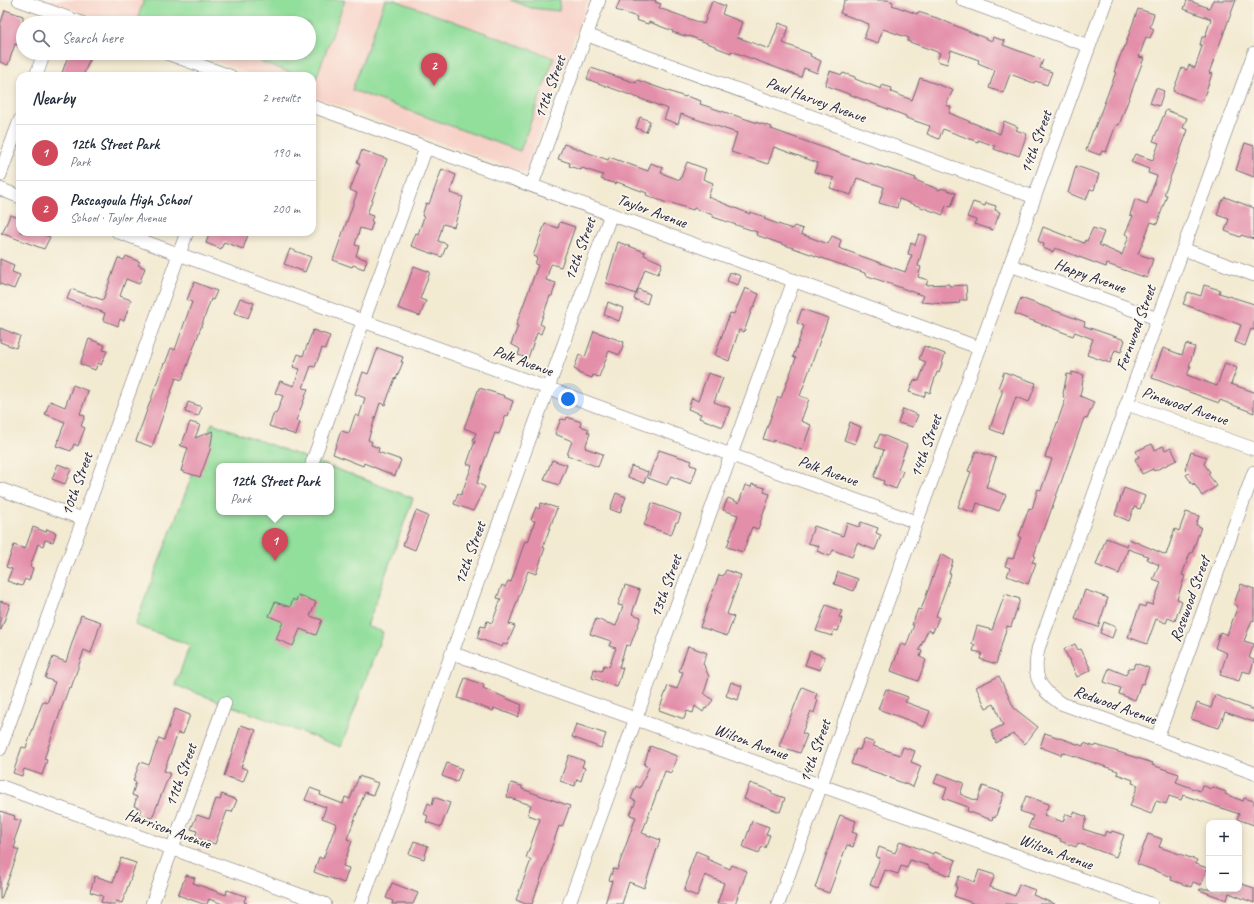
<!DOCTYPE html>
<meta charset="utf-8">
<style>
:root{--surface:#fff;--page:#f2f2f3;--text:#1f2937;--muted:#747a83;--line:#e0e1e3;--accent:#d1495b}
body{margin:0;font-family:Caveat,sans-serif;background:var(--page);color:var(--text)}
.controls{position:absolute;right:12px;bottom:12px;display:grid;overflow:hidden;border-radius:8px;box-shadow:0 2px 6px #0003}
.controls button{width:36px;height:36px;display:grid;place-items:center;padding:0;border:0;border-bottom:1px solid var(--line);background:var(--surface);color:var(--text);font:20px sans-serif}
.you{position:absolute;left:568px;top:399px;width:14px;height:14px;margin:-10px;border:3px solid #fff;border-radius:50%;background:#1a73e8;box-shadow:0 0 0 6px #1a73e833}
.badge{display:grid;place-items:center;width:26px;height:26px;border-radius:50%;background:var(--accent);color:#fff;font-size:13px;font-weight:700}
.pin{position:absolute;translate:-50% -33px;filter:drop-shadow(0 1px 2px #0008)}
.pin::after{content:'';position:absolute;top:21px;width:14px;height:12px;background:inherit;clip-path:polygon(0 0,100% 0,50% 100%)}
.popup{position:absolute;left:216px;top:463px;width:118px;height:52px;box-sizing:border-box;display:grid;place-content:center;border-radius:8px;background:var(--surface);filter:drop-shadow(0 1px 3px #0005);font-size:13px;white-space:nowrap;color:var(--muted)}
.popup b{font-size:15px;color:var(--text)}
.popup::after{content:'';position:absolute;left:50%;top:100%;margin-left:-8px;border:8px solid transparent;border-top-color:var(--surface)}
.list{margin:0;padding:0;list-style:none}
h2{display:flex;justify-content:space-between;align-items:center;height:52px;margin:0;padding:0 16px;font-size:17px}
h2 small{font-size:13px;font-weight:400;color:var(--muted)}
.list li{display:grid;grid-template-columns:26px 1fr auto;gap:12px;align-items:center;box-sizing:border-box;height:56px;padding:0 16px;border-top:1px solid var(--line)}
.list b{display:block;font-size:15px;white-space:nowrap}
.list p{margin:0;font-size:13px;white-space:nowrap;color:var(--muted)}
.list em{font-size:13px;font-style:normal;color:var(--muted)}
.icon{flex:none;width:22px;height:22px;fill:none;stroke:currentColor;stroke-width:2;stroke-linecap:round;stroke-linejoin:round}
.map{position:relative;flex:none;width:1254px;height:904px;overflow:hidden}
.search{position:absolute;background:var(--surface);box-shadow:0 2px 6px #0003;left:16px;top:16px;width:300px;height:44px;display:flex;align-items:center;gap:10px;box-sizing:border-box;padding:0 14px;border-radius:22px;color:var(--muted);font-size:15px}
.panel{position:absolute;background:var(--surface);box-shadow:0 2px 6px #0003;left:16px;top:72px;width:300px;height:164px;border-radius:12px}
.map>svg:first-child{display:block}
.built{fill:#f7d1c7}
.green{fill:#92de9b;stroke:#5a806b}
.building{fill:#e48faa}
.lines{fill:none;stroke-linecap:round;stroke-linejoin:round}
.minor-casing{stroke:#6b6870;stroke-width:14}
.minor{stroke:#fff;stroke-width:13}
.labels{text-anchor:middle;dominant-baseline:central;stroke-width:3.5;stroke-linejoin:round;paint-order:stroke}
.street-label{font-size:16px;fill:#22223b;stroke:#fbf7ec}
</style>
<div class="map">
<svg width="1254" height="904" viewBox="0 0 1254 904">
<rect width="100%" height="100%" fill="#fbf7ec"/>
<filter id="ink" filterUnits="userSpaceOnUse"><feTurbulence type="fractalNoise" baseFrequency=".025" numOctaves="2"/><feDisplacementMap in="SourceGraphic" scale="8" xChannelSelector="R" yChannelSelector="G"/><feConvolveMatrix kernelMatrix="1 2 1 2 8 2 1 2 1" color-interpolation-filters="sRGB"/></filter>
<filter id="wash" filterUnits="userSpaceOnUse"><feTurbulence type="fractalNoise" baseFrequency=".012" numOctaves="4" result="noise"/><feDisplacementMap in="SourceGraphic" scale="16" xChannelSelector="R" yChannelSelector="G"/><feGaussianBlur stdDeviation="0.9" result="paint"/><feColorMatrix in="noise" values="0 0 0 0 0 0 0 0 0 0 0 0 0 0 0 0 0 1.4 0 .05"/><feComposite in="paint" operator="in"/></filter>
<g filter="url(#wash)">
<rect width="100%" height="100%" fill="#f3ead2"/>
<!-- built -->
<path class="built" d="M46,0H588L525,173L312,96V76H256L192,53H309V23H109Z"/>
<!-- green -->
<g class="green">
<path d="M144,0H345L315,81L312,80V76H300L237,53H309V23H155L138,17Z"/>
<path d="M385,0H395L554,58L520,151L352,90Z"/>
<path d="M510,0H560L559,11L531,8Z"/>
<path d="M212,423L328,466H219V512H331V467L413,498L367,626L383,632L341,747L175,685L190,645L135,625Z"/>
</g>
<g id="blocks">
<!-- building -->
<g class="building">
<path d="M620,0H656L655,2L661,4L659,8L704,24L712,1L725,6L722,14L742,22L737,37L769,49L779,23L789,27L783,43L811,54L810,56L821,61L817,73L804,68L801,77L731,51V53L715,47V46L689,36V37L672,32L673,31L649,22L648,24L636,20L637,17L616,10Z"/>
<path d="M845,0H888L893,2L892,5L917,14L918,12L937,18L992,41L993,37L1005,41L1003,45L1043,60L1040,68L1052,72L1047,85L1035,81L1034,83L1010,74L1003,93L989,88L995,70L978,63L979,60L951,50L947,64L937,61L940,53L907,41L909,38L883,29L878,43L864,38L869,24L840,13Z"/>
<path d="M1187,0L1209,8L1213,0H1236L1209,73L1212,74L1202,102L1173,91L1182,68L1187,70L1189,65L1195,68L1202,46L1200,45L1202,37H1205L1211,19L1184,9Z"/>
<path d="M1138,9L1154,14L1150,27L1154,29L1150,38L1146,37L1139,57L1144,58L1119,125H1116L1106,152L1102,151L1100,155L1086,150L1093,130H1094L1116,72H1114L1122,51H1123Z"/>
<path d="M5,10L23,16V47L15,44L8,65L0,62V25Z"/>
<path d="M69,53H92L83,76H61Z"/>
<path d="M591,68L636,83L637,80L685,97L686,96L701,101L700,104L755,122L772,127L771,129L858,160L870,164V163L916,178L915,180L940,190L941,188L956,193L951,207L946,205L943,215L899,199L897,208L879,203L884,187L857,178L851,195L830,188L834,178L814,172L818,163L774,147L768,164L731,152L737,133L681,114L678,124L664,119L668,109L587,79Z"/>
<path d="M830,71L842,75L843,73L855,77V79L881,89L882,85L892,88L891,92L912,100L920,78L953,90L946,105L951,107L949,113L1000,134L1004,121L1018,127L1016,130L1027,134L1019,156L1008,152V154L994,149L995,146L978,140V142L943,129L939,139L927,134L930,126L906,118V116L825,85Z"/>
<path d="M1156,88L1164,91L1159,106L1150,103Z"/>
<path d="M1166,110L1187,118L1183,128L1188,130L1164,194L1167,195L1157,224L1151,222L1138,254L1153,259L1147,278L1107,264L1106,267L1055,248L1053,252L1043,248L1044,244L1038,241L1043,227L1084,243L1085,240L1087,241L1093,228L1104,232L1099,245L1122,255L1129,236L1125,234L1133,216L1130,215L1135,199L1147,204L1157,176L1148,173L1149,169L1131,162L1135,154L1153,160L1159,143L1153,141Z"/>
<path d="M640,117L650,121L646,132L636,128Z"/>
<path d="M1245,143L1254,146V177L1236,170Z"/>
<path d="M564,144L608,160L609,157L648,171L651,163L663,168L661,173L680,180L687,162L706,169L703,179L713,183L708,197L750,214V212L765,217L764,219L792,229L794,226L803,229L801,234L828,244L832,236L841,240L839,248L905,272L912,255L908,254L911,243L915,245L919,234L926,236L918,266L921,267L918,277L928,280L926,285L949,284V286L966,285L967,300H959L960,303L946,304L921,302L924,296L865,275V273L756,235L757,232L713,217V215L694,208L693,210L668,202L667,203L646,195L647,193L617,182L616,184L601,179L603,175L582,168L581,170L569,166L570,163L558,159Z"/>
<path d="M362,150L387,159L367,214L373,216L371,221L373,222L370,231L360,228L355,245L359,246L356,256L367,260L364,269L353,265L352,267L333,260L357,193L350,190L360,164L357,163Z"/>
<path d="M1076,166L1099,174L1094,190L1090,189L1086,200L1068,193Z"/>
<path d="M442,169L456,175L450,193L463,197L454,227L443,224L438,241L447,244L442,257L411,246L416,233L418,234L424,217L422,216L426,203L429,204Z"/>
<path d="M1225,197L1254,208V239L1241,235L1240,237L1225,231L1229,219L1217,215L1221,202Z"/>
<path d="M973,202L985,206L986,203L996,206L995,210L1000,212L993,230L974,224L976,220L967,217Z"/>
<path d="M10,215L20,218V232H37L50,237L44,249L1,233L3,232Z"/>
<path d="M560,222L575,227L561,267L551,264L546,280L556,283L552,296H550L540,324L544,326L541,334L537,333L528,358L518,355L520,349L511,344L518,326L516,325L538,265L535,264L537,258L533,256L545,224L558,228Z"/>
<path d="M210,232H249L243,249L224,242L221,249L206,243Z"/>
<path d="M618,242L645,252L644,255L662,263L658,274L645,269L636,294L606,283Z"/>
<path d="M290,249L311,257L305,272L284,264Z"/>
<path d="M126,256L140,262L138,265L145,268L139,284L126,279L120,296L131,300L124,321L120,319L118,326L103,320L105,313L67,299L71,289L103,300L118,258L124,260Z"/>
<path d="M0,259L14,265L12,272L20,275L14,289L0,284Z"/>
<path d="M414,266L430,272L420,299L426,301L420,316L398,308Z"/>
<path d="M730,272L741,276L738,285L727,281Z"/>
<path d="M194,282L217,291L213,300L211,299L182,380L176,378L152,447L136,441L164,363L165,364L171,348L175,350L183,327L192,302L187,300Z"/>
<path d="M1204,285L1220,290L1219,293L1254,304V330L1251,329L1245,346L1235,342L1241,325L1183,304L1188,292L1201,296Z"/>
<path d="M745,288L759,294L754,307L753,306L744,332L739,330L729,361L715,355L730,313L734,314Z"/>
<path d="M638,289L650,294L647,304L634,299Z"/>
<path d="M240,298L254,303L248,318L234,313Z"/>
<path d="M1021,298L1085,322L1084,326L1125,340L1121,352L1115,350L1110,363L1087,355L1093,339L1075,332L1073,336L1015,314Z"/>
<path d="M608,302L623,308L619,321L604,315Z"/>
<path d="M802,309L828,318L800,396L809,399L801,421L811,425L802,450L773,440V442L763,439L778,397L781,398L796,358L793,357L804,326L797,323Z"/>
<path d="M0,328L20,336L16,348L0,342Z"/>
<path d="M313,330L330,336L325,349L322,348L315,367L311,366L303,388L308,389L296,421L300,422L296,435L269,426L274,413L276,414L283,396L275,393L280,381L294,386L300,369L293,367L298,354L303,356Z"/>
<path d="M594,331L624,342L620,355L609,351L599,377L593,375L592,378L578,373V371L574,369L579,355L585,357Z"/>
<path d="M89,339L105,345L103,350L107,351L101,365L98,363L95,370L80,364Z"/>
<path d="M1186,344L1195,347L1189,366H1191L1187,375L1217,386L1225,363L1237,368L1231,384L1254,392V413L1220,400L1219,403L1208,399L1152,378L1163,348L1182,355Z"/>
<path d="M924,346L945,354L939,373L937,372L930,393L926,391L924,397L909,392L914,380L919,381L926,362L919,359Z"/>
<path d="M378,348L403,357L401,362H403L396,379L395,378L385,405L380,403L368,440L372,442L371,445L379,448L378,452L401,460L395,476L364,463L363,466L333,454L341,431L349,433L355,415L359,417L365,398L355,394L363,372L368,374Z"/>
<path d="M1004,372L1036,383L1029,402L1016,397L1003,434L990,429L1002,393V389L998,388Z"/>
<path d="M1072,372L1084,375L1080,396L1094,402L1087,419L1084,418L1044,530H1043L1034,555L1035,556L1032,562L1036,563L1028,584L1007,576L1010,568L1005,566L1008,558L1013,559L1021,537L1019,536L1029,508L1032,509L1038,489L1041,490L1052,459L1045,457L1066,398L1063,397L1064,395L1063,394L1067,374L1072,375Z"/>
<path d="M708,373L723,378L714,402L730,408L723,427L699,418L701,414L688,409L692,398L698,401Z"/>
<path d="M73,385L88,391L80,414L85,416L81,426L85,428L78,446L74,444L71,451L56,446L65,422L45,414L50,401L65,407Z"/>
<path d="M479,388L505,396L504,397L513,401L508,416L506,415L499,434L495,433L484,462L477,483L485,487L473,511L454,504L458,493L461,495L472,466L467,464L475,441L473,440L476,433L464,428Z"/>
<path d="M188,402L202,407L198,416L185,412Z"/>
<path d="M903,409L918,415L913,427L898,423Z"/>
<path d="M567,417L581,422L580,426L589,429L587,432L590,433L585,448L603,454L598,467L567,455L572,441L555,434L561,419L566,420Z"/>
<path d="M190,422L200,425L195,438L213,431L210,450L200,477L181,471L188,448L179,445L182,444Z"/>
<path d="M850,422L861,427L855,444L844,440Z"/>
<path d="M880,434L907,445L898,469L903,471L896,489L883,484L884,481L874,477L884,450L875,447Z"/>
<path d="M1152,444L1155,450L1163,446L1165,450L1171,447L1177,460L1154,471L1153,469L1142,474L1135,459L1139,457L1136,451Z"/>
<path d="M659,450L692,461L690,465L697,467L691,484L671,476L667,485L648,478Z"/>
<path d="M976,451L996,458L986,487L1006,495L999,511L977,503L974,513L958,507L971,472L968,471Z"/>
<path d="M1191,452L1207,457L1204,464L1210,472L1208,474L1217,486L1202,496L1194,483L1193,485L1186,475L1189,473L1185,469Z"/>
<path d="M552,460L567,465L559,485L544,480Z"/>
<path d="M58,464L71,469L65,484L52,479Z"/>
<path d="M631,466L648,472L644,483L628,477Z"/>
<path d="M752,484L765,488L764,492L770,494L758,529L752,527L743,552L727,547L738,515L723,510L728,498L739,503L745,485L751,487Z"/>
<path d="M1124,488L1145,496L1140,509L1134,507L1129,521L1115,515Z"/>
<path d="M616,493L626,497L620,513L610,509Z"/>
<path d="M541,503L557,508L543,547L545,548L536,574L528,571L509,624L515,626L507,645L503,644L502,647L477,638L481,626L485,627L487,621L492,623L501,599L497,598L502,585L505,587L508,581L511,582L525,541L528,542L535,521L531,520L536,507L539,509Z"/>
<path d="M652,503L681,514L678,522H676L671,535L644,525Z"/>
<path d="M416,511L428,516L415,550L403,545Z"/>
<path d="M1186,512L1199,516L1196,525L1201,527L1192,553H1190L1182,575L1185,576L1177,599L1182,601L1175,621L1168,618L1166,623L1156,619L1147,644L1128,637L1140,605L1145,607L1146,603L1152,605L1161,583L1153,580L1159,565L1147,559L1148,556L1128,549L1119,574L1096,565L1106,538L1127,546L1129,539L1166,555L1175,529L1179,531Z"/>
<path d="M861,522L878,528L876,533L881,535L875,550L857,543L852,557L833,550L830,556L817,551L819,546L808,543L814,526L843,536L847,523L859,527Z"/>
<path d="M33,527L46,532L47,529L56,533L53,542L45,540L43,546L38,544L30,567L33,568L29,581L25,579L22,586L7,581L12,569L6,567L14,545L25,549Z"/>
<path d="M941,554L953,561L949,573L951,574L936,616L939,617L933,632L928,630L919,650L922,651L920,657L926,660L918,681L891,671L901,643L906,646L914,625H912L918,609L921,610Z"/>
<path d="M726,570L741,575L727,614L734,617L727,636L700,627L719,575L723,576Z"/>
<path d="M838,572L858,579L854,591L834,584Z"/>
<path d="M1241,584L1254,589V621L1252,620L1244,641L1254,644L1249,658L1254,660V661L1250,673L1242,671L1239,681L1220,675L1227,653L1215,648L1220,632L1227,635L1238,606L1234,604Z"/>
<path d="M625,585L640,590L632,614L641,617L630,646L626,645L619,667L623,668L617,687L592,678L594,669L602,671L604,665L609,667L616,648L609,646L611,641L590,634L596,619L616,626L623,606L618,605Z"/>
<path d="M1085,590L1108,598L1098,627L1075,619Z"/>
<path d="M1005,594L1020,599L1011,627L1007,626L996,664L980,659L982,653L973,651L975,645L972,644L977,626L992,630Z"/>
<path d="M298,595L316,602L310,616L322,620L316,635L300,629L293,646L276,639L283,622L269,616L275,602L290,607L293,599L296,601Z"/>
<path d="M0,601L10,604L1,630L0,629Z"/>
<path d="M826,605L842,611L839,617L842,618L838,631L834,630L832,636L816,631Z"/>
<path d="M81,615L101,622L91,653L84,650L71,688L69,687L44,759L47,760L42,775L24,769L22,776L13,773L22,747L26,748L43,701L47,703L55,682L45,678L53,657L66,662Z"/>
<path d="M1104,622L1116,627L1112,638L1100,633Z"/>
<path d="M1075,644L1078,650L1081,649L1091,670L1077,677L1064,649Z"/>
<path d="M688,646L707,653L703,663L709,677L704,693L713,700L706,709L705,708L703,712L695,706L693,713L687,711L684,719L659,710L668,686L677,689L683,672L679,671Z"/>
<path d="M810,651L825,657L820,670L805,665Z"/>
<path d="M1135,663L1149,668L1143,684L1141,683L1135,700L1119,694L1121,688L1104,682L1109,668L1126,675L1129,668L1133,669Z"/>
<path d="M999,676L1014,708L1038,727L1025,744L1013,734L996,743L991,731L1003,725L994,704L986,708L976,687Z"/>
<path d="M465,678L484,685L483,688L522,705L518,717L494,708L493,711L458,698Z"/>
<path d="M731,682L742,686L738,700L726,696Z"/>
<path d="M802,687L817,693L815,699L818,700L814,713L811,711L802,733L807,735L800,753L779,746Z"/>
<path d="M886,689L908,697L905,702L930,711L924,727L916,724V723L878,709Z"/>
<path d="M1215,695L1254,710V722L1225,712L1219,728L1191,719L1197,703L1211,708Z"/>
<path d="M175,709L190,715L183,734L178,733L164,771L170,773L152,818L139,814L141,809L134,806L137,797L132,795L136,782L133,781L140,762L149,765L159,738L164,740Z"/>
<path d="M576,724L606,734L601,748L572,737Z"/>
<path d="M241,725L256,730L241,767L248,770L243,782L224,776Z"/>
<path d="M1045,733L1083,746L1084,743L1095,747L1096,745L1153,763L1152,765L1179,774L1176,782L1200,791L1202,785L1211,789L1212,787L1226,792L1225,794L1243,801L1244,798L1254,801V825L1237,819L1239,814L1183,795L1181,800L1169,796L1166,804L1156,801L1151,814L1130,806L1138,785L1132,783L1133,780L1117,774L1118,771L1068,754L1062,752L1061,755L1040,747Z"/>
<path d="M864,739L875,743L873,746L900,755L903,747L915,751L911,762L921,766L913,787L890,778V777L851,764L856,749L860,750Z"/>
<path d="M650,746L677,756L671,773L665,771L642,833L660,840L644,888L629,882L622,904H605L612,881L609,880L613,869L617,870L636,817L630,815L636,801L631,799L636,786L640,788L649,767L644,765Z"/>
<path d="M569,755L584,761L582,767L585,768L581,781L577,779L575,786L560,781Z"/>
<path d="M447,763L462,769L457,782L442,776Z"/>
<path d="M938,773L964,783L960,794L977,801L983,786L1004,793L995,818L993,817L992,820L967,811L968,807L943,798L947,788L934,783Z"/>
<path d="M359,776L378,783L373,795L365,792L347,839L352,841L343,866L349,868L344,883L314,872L319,857L323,859L336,825L335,823L322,818L326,807L305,800L310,788L321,792L320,795L343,804L345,797L350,799Z"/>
<path d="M511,783L522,786V789L570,806L562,827L559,826L532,904H526L516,900L531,860L526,858L540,819L528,815L531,805L507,797Z"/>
<path d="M750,783L772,791L771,793L785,798L780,812L744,799Z"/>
<path d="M222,794L237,800L232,812L227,811L215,844L195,837L197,831L191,829L197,815L209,819L216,799L220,800Z"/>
<path d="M1026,796L1049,804L1044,815L1063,822L1066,814L1073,816L1074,812L1087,817L1083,829L1104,836L1106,831L1111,833L1112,831L1124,835L1116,857L1078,843L1076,847L1060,841L1061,839L1028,828L1033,816L1020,811Z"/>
<path d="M434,797L450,803L441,827L426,822L428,816L424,814L428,803L432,805Z"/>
<path d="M0,811L15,816L14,819L21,821L14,841L16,842L14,848L19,850L1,899H0Z"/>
<path d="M840,815L856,821L852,832L857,834L853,847L847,845L845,850L829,893L815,888Z"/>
<path d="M752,821L769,827L766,834L770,835L765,848L762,846L759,853L743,847Z"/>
<path d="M1148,834L1162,839L1159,847L1197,860L1196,864L1207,868L1201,885L1193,882L1191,887L1171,880L1172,877L1137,864Z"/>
<path d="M414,841L428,846L424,859L409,854Z"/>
<path d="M900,841L933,854L934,852L956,860L950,876L929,868V866L910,860L907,868L901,866L898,874L885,870L878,888L870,885L880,858L876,857L879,847L895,853Z"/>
<path d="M696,851L708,856L707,859L730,869L732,865L747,871L735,904H717L724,883L705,875L697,896L684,891L690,874L688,873Z"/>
<path d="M121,858L136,863L122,903L116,901L115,904H107L101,902L103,896L90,892L95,876L113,882Z"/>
<path d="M979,870L995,875L990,887L1015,896L1019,884L1035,890L1033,895L1055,904H975L954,896L957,887L955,886L959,876L975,882Z"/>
<path d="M186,875L195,878L193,883L226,895L227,890L246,896L244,902L247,903V904H223L209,899L207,904H203L178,895Z"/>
<path d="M392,883L418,893L413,904H392L393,901L386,898Z"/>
<path d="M1239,883L1254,888V903L1229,893L1227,900L1199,890L1200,889H1239Z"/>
</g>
</g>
</g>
<g filter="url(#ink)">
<use href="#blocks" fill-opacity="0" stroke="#6b6870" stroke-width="1"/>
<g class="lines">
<!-- minor casing -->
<g class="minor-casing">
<g id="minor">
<path d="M19,0L82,23"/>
<path d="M963,0L1089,46"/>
<path d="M587,35L1034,197"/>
<path d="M166,53L230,76"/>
<path d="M1254,53L1038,649C1033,676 1037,687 1060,703L1254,773"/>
<path d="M36,76L44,53"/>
<path d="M312,106L980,348"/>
<path d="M0,175L20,120"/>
<path d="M532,185L599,0"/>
<path d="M0,189L20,197"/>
<path d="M118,232L916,522"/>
<path d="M1183,249L1254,275"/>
<path d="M1010,265L1158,319"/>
<path d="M1127,404L1254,449"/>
<path d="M312,463L426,148"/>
<path d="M0,489L83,519"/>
<path d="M452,653L1151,904"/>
<path d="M1157,738L1254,472"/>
<path d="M0,749L187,232"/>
<path d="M0,786L325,904"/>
<path d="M152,904L225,703"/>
<path d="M361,904L611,214"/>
<path d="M569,904L794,280"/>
<path d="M778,904L1106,0"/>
</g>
</g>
<!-- minor -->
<use href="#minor" class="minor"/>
</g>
</g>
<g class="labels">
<!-- street labels -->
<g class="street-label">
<text transform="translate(550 87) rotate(-70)">11th Street</text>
<text transform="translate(816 100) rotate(20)">Paul Harvey Avenue</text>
<text transform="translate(1036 142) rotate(-70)">14th Street</text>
<text transform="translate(652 211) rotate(20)">Taylor Avenue</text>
<text transform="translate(580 249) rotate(-70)">12th Street</text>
<text transform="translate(1090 276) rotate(20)">Happy Avenue</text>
<text transform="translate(1136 328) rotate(-70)">Fernwood Street</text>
<text transform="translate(523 361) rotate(20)">Polk Avenue</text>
<text transform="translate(1185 406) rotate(19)">Pinewood Avenue</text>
<text transform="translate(926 446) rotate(-70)">14th Street</text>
<text transform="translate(828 471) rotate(20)">Polk Avenue</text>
<text transform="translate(77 484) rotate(-70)">10th Street</text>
<text transform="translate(470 553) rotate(-70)">12th Street</text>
<text transform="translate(666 586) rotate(-70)">13th Street</text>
<text transform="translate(1190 599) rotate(-70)">Rosewood Street</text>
<text transform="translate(1115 705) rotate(20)">Redwood Avenue</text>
<text transform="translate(751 742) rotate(20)">Wilson Avenue</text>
<text transform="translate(815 751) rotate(-70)">14th Street</text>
<text transform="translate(181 775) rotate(-70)">11th Street</text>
<text transform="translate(168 829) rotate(20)">Harrison Avenue</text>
<text transform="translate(1056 852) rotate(20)">Wilson Avenue</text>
</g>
</g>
</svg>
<div class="controls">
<button>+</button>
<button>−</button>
</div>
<div class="you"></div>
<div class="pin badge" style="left:275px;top:561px">1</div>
<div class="popup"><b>12th Street Park</b>Park</div>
<div class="pin badge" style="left:434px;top:86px">2</div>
<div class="search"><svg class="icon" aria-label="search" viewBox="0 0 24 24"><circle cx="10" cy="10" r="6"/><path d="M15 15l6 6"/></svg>Search here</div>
<section class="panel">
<h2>Nearby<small>2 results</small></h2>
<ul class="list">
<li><span class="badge">1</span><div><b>12th Street Park</b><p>Park</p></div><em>190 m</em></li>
<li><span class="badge">2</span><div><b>Pascagoula High School</b><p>School · Taylor Avenue</p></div><em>200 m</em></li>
</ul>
</section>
</div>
